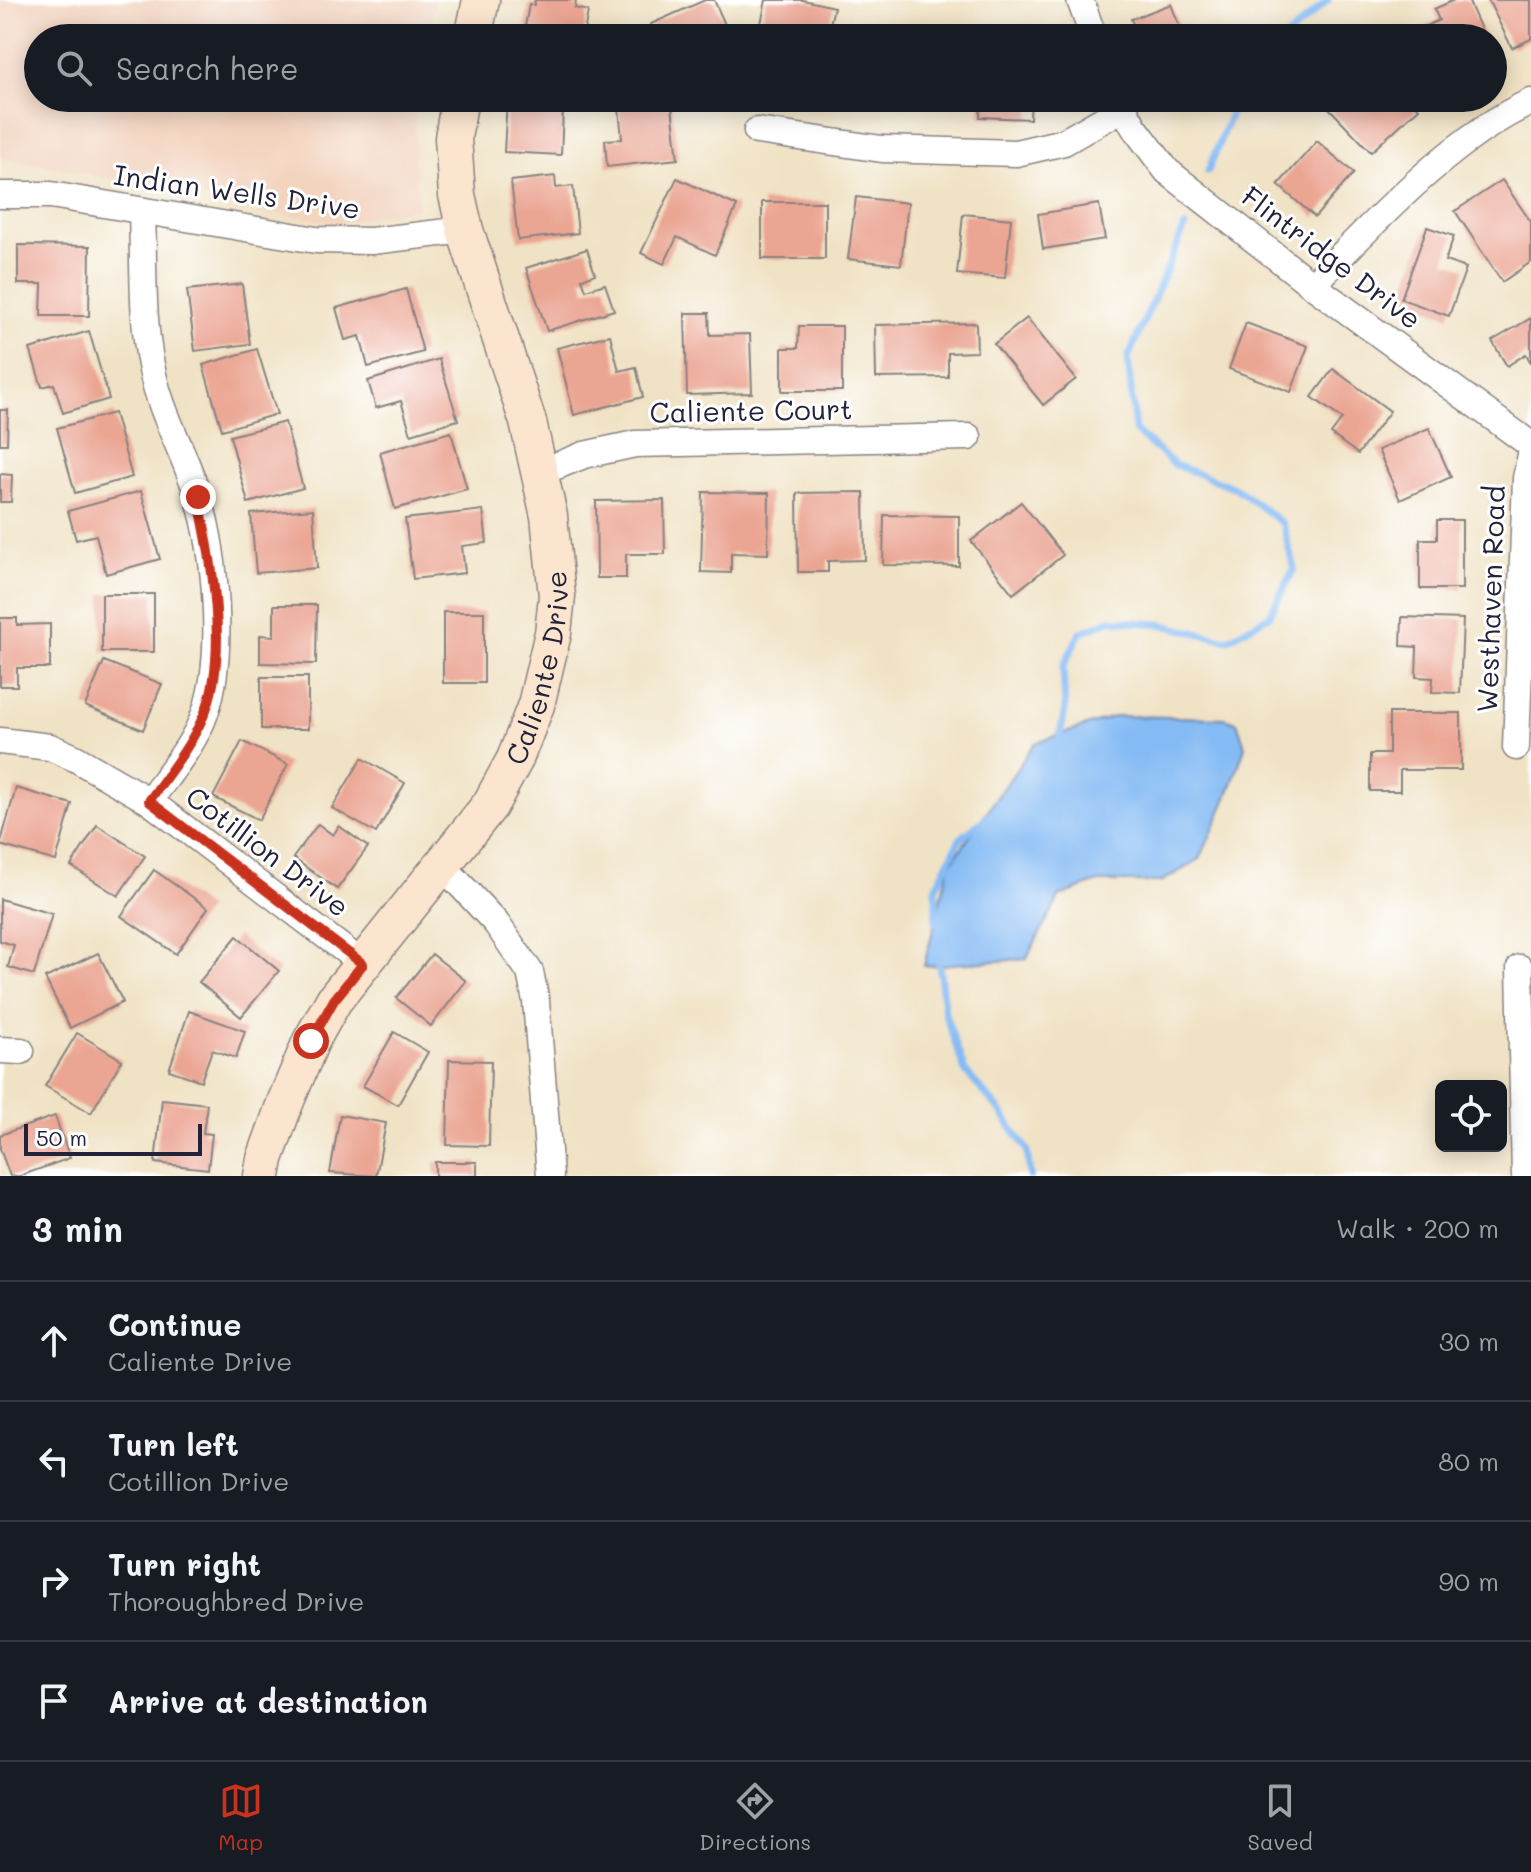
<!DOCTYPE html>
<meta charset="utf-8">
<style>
:root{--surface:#171b24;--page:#242831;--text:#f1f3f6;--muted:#9ea1a6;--line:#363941;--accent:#c8321e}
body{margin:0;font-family:Mali,sans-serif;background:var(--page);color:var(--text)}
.controls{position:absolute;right:24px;bottom:24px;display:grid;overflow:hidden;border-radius:12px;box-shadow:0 4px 20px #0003}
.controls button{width:72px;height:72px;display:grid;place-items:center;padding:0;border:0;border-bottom:2px solid var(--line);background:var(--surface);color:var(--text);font:40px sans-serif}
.scale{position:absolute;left:24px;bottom:20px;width:178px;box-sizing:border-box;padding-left:8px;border:4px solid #22223b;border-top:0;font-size:22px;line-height:28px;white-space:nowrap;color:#22223b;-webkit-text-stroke:6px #fff;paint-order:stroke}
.stop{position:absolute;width:24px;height:24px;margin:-18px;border:6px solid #c8321e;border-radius:50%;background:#fff}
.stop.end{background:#c8321e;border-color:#fff;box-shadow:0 2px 8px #0008}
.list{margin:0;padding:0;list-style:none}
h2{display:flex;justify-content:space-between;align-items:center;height:104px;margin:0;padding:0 32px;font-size:34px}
h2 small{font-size:26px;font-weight:400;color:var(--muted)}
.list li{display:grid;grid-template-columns:52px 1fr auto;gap:24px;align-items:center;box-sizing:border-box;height:120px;padding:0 32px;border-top:2px solid var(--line)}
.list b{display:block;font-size:30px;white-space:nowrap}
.list p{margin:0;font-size:26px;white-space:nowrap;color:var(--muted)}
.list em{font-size:26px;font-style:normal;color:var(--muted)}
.icon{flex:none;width:44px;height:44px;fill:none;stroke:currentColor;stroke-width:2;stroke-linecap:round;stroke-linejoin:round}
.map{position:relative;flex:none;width:1531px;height:1176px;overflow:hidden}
.search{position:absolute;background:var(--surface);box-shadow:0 4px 20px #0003;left:24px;right:24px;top:24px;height:88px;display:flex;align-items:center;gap:20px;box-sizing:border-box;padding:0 28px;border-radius:44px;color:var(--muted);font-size:30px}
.sheet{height:584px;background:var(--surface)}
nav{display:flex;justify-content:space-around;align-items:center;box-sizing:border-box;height:112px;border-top:2px solid var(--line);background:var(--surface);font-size:22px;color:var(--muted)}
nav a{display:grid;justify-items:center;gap:4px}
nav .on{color:var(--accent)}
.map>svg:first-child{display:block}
.built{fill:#f3d4bf}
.water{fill:#85bbf4;stroke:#546e98;stroke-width:2}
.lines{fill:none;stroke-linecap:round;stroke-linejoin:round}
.stream{stroke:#85bbf4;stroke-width:7}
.building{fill:#eba593}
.street-casing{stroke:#898280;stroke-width:29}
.secondary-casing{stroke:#898280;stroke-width:39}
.street{stroke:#fff;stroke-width:26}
.secondary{stroke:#fce5cf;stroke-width:36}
.route{stroke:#c8321e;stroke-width:10}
.labels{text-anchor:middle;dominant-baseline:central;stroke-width:6;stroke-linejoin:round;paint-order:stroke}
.street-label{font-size:28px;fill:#22223b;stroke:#fff}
</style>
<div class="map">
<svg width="1531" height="1176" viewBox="0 0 1531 1176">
<rect width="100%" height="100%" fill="#fff"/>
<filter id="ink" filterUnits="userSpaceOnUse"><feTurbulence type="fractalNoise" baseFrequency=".0125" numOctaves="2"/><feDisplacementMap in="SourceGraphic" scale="16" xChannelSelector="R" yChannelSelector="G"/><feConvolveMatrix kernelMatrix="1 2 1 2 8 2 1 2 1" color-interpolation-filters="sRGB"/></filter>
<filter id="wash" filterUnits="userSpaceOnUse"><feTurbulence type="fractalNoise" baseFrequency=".006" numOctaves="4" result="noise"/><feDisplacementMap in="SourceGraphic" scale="32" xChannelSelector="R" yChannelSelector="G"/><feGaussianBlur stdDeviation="1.8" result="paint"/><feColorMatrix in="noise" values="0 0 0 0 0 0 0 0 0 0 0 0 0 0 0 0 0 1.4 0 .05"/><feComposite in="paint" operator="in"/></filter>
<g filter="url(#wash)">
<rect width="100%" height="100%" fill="#f0e2c4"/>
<!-- built -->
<path class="built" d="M0,0H436L427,38H38V98H416L415,151L418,208L336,223L261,211L65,169L0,158Z"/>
<!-- water -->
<path class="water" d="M1116,716L1225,718L1237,722L1245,747L1227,798L1200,859L1161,882H1098L1060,896L1026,959L924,966L949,866L1035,743Z"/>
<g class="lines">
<!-- stream -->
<g class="stream">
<path d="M1286,38L1328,0"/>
<path d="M1208,171L1237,98"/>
<path d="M1059,741L1065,710L1063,667L1080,633L1110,620L1159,624L1227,640L1269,616L1294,569L1283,524L1236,488L1175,465L1135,431L1128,358L1185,227"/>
<path d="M936,923V887L960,839L986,818"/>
<path d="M938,956L945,1014L965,1071L1001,1112L1027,1150L1030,1176"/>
</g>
</g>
<g id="blocks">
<!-- building -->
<g class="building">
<path d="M535,0H576L575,8L588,11L583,38H523L529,4L534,5Z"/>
<path d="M705,0H714L731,38H657L651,24Z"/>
<path d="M766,0H803L834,7L827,38H758Z"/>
<path d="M1454,0H1468L1485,38H1413L1411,33L1439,20L1434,9Z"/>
<path d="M1488,0H1531V39L1512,48Z"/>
<path d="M1171,4L1184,38H1138L1131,19Z"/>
<path d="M507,98H579V111H563L561,155L504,152Z"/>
<path d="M618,98H671L678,159L607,167L605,140L622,139Z"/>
<path d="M901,98H939L938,105Z"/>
<path d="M981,98H1031L1030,119L980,117Z"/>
<path d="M1338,98H1365L1370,103L1375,98H1410L1419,108L1371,152L1328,107Z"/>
<path d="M1317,141L1354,173L1315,217L1278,185Z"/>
<path d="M555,176L556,188L573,186L578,233L518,240L511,181Z"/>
<path d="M677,178L737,206L715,255L677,237L664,264L641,253Z"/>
<path d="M1502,180L1531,222V262L1502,282L1455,211Z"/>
<path d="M856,197L908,203L901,265L848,259Z"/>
<rect x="762" y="202" width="63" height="57"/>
<path d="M1099,204L1105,239L1043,249L1038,214Z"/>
<path d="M963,214L1011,219L1005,278L957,274Z"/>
<path d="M1427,227L1454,236L1445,261L1466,268L1449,316L1401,299Z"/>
<path d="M18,245L90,246L89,316H41L42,284H18Z"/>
<path d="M587,249L595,274L582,279L586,290L605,284L614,310L547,331L526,268Z"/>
<path d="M242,284L250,344L195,351L187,290Z"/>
<path d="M406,289L423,352L368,367L360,336L345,340L336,308Z"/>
<path d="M685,313H709L710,335L750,334L752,393L687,395Z"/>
<path d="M1027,318L1076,379L1043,405L994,344Z"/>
<path d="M1531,318V363L1526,354L1507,366L1492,341Z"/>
<path d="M976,323L977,352L948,353V377L876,378L875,325Z"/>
<path d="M1246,323L1308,346L1291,392L1229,369Z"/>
<path d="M799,326H842V391H782V348H798Z"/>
<path d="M89,331L109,399L63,413L54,384L42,387L30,349Z"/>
<path d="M610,335L619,371L636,367L643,397L574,415L557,348Z"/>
<path d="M257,349L277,414L222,430L203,365Z"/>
<path d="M439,359L458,420L411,434L401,401L376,408L368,381Z"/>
<path d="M1333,369L1390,411L1358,454L1331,434L1342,419L1312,397Z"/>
<path d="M0,410H8L7,444H0Z"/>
<path d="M114,413L132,477L75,493L57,428Z"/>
<path d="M285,422L303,488L248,503L230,436Z"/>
<path d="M1429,428L1451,477L1400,500L1378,450Z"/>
<path d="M451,432L467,489L395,509L380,452Z"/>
<path d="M0,474L12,475L11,502H0Z"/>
<path d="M141,491L160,559L106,574L96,535L76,540L68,511Z"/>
<path d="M703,492L769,493L768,554L731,553V573L701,572Z"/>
<path d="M864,492L865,560L828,561V572H798L797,493Z"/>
<path d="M664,500L665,554H626V578H597L596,501Z"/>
<path d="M1021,502L1063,555L1013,594L971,541Z"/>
<path d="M313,509L317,568L256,573L251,514Z"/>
<path d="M483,510L487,543L462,546L465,573L413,579L405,519Z"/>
<path d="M884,515L959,516V566L883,565Z"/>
<path d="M1437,520H1462V589H1420V539H1437Z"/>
<rect x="102" y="594" width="52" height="58"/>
<path d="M274,605H317L316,664L260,663V635L274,636Z"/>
<rect x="443" y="612" width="41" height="71"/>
<path d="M1402,617L1463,619L1460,693L1432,692L1433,678L1416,677L1417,647L1401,646Z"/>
<path d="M0,618H17V625L50,624V668H17V686H0Z"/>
<path d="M104,661L162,684L143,730L85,706Z"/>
<rect x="261" y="677" width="47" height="52"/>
<path d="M1389,713H1461V770H1400V791H1370V754H1389Z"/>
<path d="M242,741L288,764L259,820L213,797Z"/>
<path d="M362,758L405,783L376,833L332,808Z"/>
<path d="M16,788L72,804L56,861L0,845Z"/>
<path d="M318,824L333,835L339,826L368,847L337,889L293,858Z"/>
<path d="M97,825L145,856L118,896L71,866Z"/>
<path d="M154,870L208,908L176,954L121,916Z"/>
<path d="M0,899L52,914L34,975L8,967L14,945L0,941Z"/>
<path d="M237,936L279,971L241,1017L199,982Z"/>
<path d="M98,953L123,1002L70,1028L45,978Z"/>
<path d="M432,954L466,981L431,1026L396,998Z"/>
<path d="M189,1011L245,1031L236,1058L212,1050L201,1081L169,1070Z"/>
<path d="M394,1032L428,1052L398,1105L363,1086Z"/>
<path d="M77,1033L122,1060L91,1113L45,1086Z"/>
<path d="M449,1060L491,1061L489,1146L447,1145Z"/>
<path d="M162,1099L207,1104L203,1133L212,1134L208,1169L155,1163Z"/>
<path d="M340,1115L386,1123L376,1176L330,1173Z"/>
<path d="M55,1116L70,1158L20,1176H10L0,1149V1135Z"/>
<rect x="435" y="1162" width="42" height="14"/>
</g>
</g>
</g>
<g filter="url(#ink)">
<use href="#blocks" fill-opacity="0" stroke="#898280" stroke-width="2"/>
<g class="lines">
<!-- street casing -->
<g class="street-casing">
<g id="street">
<path d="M1080,0L1094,38"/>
<path d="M1118,98L1134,127L1167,171L1312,285L1531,445"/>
<path d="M757,131L882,149L1016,153L1064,142L1123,108"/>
<path d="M0,195H51L316,240L371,241L465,230"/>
<path d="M142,212C144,264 141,319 152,370C161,414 185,454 198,496C216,554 225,656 205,713C194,745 169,773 149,801"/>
<path d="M1312,285C1373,224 1452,137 1531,102"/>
<path d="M539,473L584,455L635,444L968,437"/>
<path d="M0,741L50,747L75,758L149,801L363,964"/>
<path d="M1516,747L1526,478L1531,455"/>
<path d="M441,864L496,923L530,972L536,1001L550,1176"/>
<path d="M1520,968L1525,1176"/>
<path d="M0,1050L21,1051"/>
</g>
</g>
<!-- secondary casing -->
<g class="secondary-casing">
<g id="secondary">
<path d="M473,38L481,0"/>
<path id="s1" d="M262,1176L265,1159L285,1103L311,1041L334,1000L490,805L515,759L536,705L553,633L557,596L549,516L528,422L465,230L457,195L453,138L460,98"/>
</g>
</g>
<!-- street -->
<use href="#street" class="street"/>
<!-- secondary -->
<use href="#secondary" class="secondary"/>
</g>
</g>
<g class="lines" filter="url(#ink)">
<!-- route -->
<path class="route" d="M198,497C212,559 230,658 203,717C190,747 168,774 149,801L363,964L334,1000L311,1041"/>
</g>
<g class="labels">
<!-- street labels -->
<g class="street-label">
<text transform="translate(237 191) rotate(8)">Indian Wells Drive</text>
<text transform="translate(1332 257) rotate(37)">Flintridge Drive</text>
<text transform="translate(751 410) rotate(-1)">Caliente Court</text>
<text transform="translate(1490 599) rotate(-88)">Westhaven Road</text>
<text stroke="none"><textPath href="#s1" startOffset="588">Caliente Drive</textPath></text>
<text transform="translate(268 851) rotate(37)">Cotillion Drive</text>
</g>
</g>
</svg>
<div class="controls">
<button><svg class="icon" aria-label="locate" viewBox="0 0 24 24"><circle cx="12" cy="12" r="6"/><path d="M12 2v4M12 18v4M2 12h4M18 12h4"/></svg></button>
</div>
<div class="scale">50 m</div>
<div class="stop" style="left:311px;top:1041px"></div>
<div class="stop end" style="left:198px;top:497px"></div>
<div class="search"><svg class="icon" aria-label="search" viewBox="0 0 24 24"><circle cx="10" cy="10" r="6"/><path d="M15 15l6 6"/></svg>Search here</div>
</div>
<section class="sheet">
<h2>3 min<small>Walk · 200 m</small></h2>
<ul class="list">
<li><svg class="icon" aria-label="ahead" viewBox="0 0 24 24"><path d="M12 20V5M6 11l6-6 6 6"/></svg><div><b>Continue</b><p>Caliente Drive</p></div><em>30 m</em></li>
<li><svg class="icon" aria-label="left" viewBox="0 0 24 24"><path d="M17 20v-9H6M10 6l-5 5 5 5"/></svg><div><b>Turn left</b><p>Cotillion Drive</p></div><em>80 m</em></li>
<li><svg class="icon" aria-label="right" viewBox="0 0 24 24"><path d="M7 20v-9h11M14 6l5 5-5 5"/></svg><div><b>Turn right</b><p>Thoroughbred Drive</p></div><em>90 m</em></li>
<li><svg class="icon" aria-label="arrive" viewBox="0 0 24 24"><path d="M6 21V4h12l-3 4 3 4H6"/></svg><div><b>Arrive at destination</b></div></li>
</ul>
</section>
<nav>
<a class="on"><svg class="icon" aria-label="map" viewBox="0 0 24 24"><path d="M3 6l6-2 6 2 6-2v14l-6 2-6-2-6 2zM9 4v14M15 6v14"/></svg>Map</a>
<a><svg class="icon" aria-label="directions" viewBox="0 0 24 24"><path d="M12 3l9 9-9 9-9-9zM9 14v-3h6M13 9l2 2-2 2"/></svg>Directions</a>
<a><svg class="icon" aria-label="saved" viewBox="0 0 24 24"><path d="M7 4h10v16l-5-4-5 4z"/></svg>Saved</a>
</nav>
